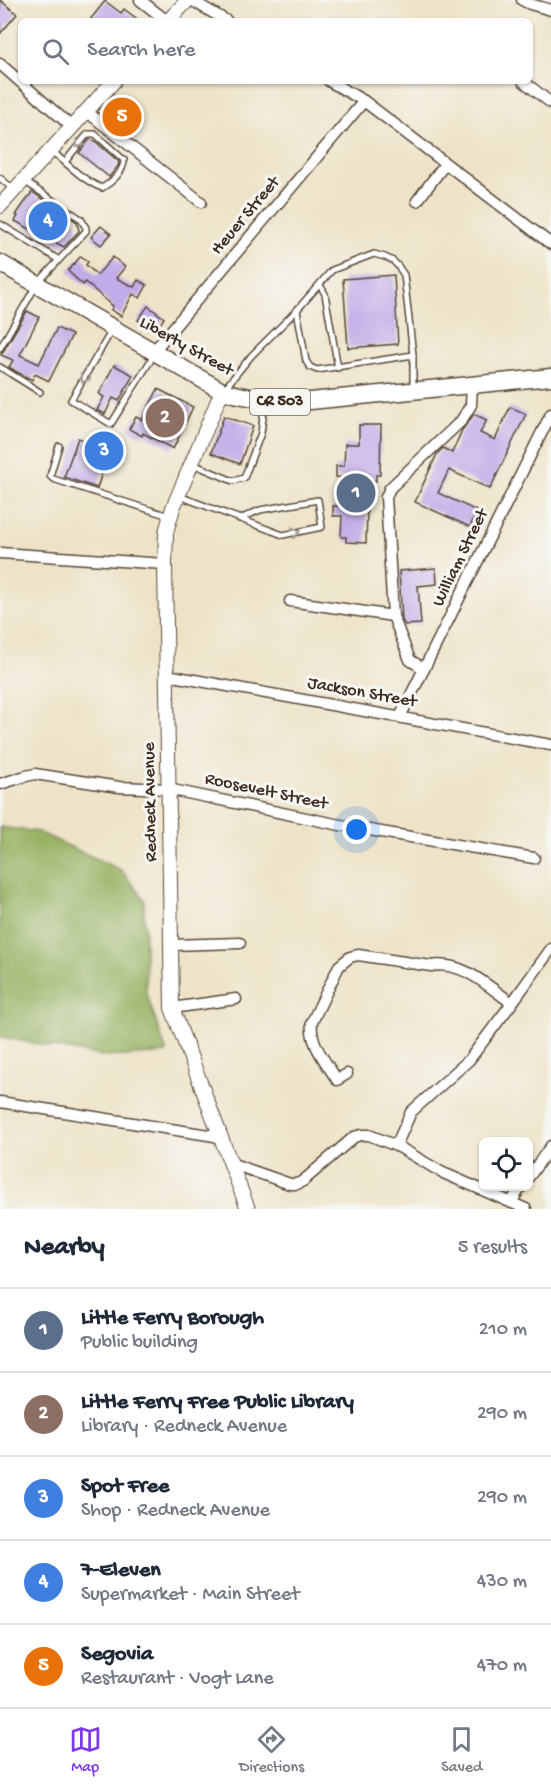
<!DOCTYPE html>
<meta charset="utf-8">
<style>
:root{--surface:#fff;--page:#f2f2f3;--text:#1f2937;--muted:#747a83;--line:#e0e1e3;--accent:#7c3aed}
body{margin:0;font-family:"Gochi Hand",sans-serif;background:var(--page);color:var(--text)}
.controls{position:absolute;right:18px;bottom:18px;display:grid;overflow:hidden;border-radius:9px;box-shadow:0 2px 4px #0004}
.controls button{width:54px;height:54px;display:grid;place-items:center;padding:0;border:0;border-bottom:2px solid var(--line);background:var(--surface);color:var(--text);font:30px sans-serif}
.you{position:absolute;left:357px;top:830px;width:21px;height:21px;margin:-15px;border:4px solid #fff;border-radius:50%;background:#1a73e8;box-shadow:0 0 0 9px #1a73e833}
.badge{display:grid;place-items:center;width:39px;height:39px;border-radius:50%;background:var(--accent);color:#fff;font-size:20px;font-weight:700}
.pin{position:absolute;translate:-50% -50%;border:3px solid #fff;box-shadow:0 2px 6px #0006}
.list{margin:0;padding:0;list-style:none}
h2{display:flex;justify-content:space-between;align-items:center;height:78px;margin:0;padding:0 24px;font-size:26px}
h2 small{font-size:20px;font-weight:400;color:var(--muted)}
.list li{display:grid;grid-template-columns:39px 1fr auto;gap:18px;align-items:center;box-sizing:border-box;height:84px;padding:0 24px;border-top:2px solid var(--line)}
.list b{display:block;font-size:22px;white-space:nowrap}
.list p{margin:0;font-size:20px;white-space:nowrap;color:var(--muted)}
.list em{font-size:20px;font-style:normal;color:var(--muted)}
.icon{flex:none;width:33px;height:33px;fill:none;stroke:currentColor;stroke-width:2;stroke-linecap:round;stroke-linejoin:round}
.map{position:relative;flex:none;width:551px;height:1209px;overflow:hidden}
.search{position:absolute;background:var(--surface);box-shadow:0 2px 4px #0004;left:18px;right:18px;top:18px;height:66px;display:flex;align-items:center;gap:15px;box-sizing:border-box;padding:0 21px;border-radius:9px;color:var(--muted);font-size:22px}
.sheet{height:498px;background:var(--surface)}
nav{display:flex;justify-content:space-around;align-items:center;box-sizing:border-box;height:84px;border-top:2px solid var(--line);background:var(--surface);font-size:16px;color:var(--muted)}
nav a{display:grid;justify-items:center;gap:3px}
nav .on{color:var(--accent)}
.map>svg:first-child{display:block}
.forest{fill:#9ab466;stroke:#6a6f42;stroke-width:1.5}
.building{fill:#c1abe8}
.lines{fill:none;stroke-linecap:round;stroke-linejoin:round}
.service-casing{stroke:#564637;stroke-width:8}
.minor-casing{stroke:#564637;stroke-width:13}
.tertiary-casing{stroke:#564637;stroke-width:16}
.primary-casing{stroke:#564637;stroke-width:19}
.service{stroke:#fff;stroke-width:5}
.minor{stroke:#fff;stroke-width:10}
.tertiary{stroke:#fff;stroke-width:14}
.primary{stroke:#fff;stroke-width:16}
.oneway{stroke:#a79f9a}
.labels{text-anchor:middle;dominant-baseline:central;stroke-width:6;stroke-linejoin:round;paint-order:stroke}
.shield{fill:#f6f6f2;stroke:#73675e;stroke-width:1.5}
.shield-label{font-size:16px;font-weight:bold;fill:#3b2a1e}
.street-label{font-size:18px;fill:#3b2a1e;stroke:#f6f6f2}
</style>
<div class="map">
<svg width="551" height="1209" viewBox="0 0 551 1209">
<rect width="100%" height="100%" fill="#f6f6f2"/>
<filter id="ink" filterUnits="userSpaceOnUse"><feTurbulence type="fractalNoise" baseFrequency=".0167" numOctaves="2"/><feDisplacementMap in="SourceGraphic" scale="12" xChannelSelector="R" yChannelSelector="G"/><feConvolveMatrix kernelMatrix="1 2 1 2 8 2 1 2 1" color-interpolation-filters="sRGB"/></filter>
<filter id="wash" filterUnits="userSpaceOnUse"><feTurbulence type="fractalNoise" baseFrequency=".008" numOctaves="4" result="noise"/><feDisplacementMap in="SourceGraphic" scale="24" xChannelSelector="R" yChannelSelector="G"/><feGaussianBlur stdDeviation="1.35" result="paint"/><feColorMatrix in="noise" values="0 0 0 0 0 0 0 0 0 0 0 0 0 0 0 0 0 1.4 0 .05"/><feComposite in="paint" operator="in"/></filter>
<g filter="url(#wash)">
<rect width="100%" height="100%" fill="#eee3c7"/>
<!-- forest -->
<path class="forest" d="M0,827L38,832L121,870L144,899L146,993L167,1053L106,1057L0,1037Z"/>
<g id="blocks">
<!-- building -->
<g class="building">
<path d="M0,0L17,14L0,34Z"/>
<path d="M105,1L121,13L124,9L140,21H89Z"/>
<path d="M112,98L139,119L128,134L101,113Z"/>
<path d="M90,139L96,142L119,162L118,166L109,177L79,153Z"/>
<path d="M32,192L77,222L79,231L64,247L15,221L18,216L16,215Z"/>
<path d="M101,226L111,234L101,245L91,237Z"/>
<path d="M81,256L88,262L86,265L97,275L113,257L125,267L116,278L134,287L138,280L147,285L140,298L133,294L121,316L111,310L113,306L85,282L83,285L68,271Z"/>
<path d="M394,275L398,344L348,348L343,279Z"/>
<path d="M148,306L164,318L155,332L138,320Z"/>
<path d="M27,311L39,317L20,355L39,364L57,328L72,335L49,381L35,374L32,380L17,372L9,367L13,360L1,355Z"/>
<path d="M114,365L133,375L119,401L113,398L105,414L97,410L104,397L99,394Z"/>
<path d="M158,389L193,407L173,449L143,433L142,436L129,429L136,417L142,420Z"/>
<path d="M510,407L526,414L490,489L449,470L438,493L477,511L470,527L415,502L437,454L443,448L452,453L462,430L474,414L487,420L480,433L495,440Z"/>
<path d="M224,416L253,426L240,464L211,453Z"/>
<path d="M359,425H381L380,475H376V481L368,480L366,543L346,542V537H341L342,516H333V506H344L345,478L336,477V466H344L345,444H359Z"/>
<path d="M78,438L110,449L97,488L64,477Z"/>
<path d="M436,568L437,584L418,586L421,624L405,625L402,620L399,571Z"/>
</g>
</g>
</g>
<g filter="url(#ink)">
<use href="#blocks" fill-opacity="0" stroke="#564637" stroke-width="1.5"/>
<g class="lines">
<!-- service casing -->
<g class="service-casing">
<g id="service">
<path d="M52,151C66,163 85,182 102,188C111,183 124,172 124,160L95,134H88L85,137L65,162"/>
<path d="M0,178L13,189"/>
<path d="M24,181L81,219L86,228V231L59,260"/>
<path d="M0,224L59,260L37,284L0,348"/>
<path d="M320,285L325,294L338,368"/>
<path d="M297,310L306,361L310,367L317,370L413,355"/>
<path d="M112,330L71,400L111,424L154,355"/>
<path d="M0,367L40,392"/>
<path d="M225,388L252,355L297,310L332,270L374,254L385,257L393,261L398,266L404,275L413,355V389"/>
<path d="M59,446L50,476L53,479L169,516"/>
<path d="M193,464L233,481L244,478L261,433L265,402"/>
<path d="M179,496L283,535L322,527L318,500L260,510L240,519"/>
</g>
</g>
<!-- minor casing -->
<g class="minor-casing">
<g id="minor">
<path d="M140,0L167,21"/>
<path d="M191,0L227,21"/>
<path d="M522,0L530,4L551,10"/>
<path d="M0,64L72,127"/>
<path d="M329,81L364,101L551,244"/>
<path d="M523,81L551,103"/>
<path d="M86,111L201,202"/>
<path d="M417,201L445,164"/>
<path d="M153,352L364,101"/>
<path d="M0,553L165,564"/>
<path d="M290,601L393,616L410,660L424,669"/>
<path d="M393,616L386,497L390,488L461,421L471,405L472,385"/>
<path d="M167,675L551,745"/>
<path d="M400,717L551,414"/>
<path d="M0,784L26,776L35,774L119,787L168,789L340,825L534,858"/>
<path d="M170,945L240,943"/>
<path d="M172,1008L236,999"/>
<path d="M347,1074L337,1080C326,1062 309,1043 312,1022L339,966L350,957L358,955L431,966C464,961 487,986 512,1003"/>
<path d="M0,1102L221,1137"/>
<path d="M396,1146L411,1112L469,1060L512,1003L551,949"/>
<path d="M230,1163L290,1184H297L303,1181L354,1137L361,1135H369L399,1147L441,1172L526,1209"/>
<path d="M528,1178L551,1146"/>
<path d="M511,1202L522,1186"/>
</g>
</g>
<!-- tertiary casing -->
<g class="tertiary-casing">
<g id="tertiary">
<path d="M168,21L188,0"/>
<path d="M0,206L114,81"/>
<path d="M222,391L173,508L166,532L165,564L172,1008L248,1209"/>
</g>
</g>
<!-- primary casing -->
<g class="primary-casing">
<path id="primary" d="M0,263L222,391C248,398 273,401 300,402L551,377"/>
</g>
<!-- service -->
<use href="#service" class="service"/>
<!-- minor -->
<use href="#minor" class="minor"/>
<!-- tertiary -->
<use href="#tertiary" class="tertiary"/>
<!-- primary -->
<use href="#primary" class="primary"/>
</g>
<!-- one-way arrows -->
<defs><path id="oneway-chevron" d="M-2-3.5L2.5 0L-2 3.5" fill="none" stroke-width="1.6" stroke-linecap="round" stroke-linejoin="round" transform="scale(1.5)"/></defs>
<g class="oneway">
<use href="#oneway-chevron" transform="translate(79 144) rotate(130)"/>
<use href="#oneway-chevron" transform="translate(84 379) rotate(120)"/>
<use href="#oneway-chevron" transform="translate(296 532) rotate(-11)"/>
</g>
</g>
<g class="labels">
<!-- shield labels -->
<rect class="shield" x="250" y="389" width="60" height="26" rx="4.5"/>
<g class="shield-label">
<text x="280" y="402">CR 503</text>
</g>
<!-- street labels -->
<g class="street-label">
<text transform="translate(246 216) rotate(-50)">Heuer Street</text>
<text transform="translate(186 347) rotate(29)">Liberty Street</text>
<text transform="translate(461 558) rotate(-64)">William Street</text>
<text transform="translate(362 693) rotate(10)">Jackson Street</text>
<text transform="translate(266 792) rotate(12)">Roosevelt Street</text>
<text transform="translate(151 802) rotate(-91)">Redneck Avenue</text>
</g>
</g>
</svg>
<div class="controls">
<button><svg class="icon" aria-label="locate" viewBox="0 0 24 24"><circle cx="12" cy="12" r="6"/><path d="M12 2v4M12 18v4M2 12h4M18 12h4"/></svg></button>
</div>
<div class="you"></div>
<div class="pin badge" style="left:356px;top:493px;background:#5c6f8a">1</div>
<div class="pin badge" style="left:165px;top:418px;background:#8d6e63">2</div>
<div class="pin badge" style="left:104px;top:451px;background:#3f7fe0">3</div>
<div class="pin badge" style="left:48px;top:221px;background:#3f7fe0">4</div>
<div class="pin badge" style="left:122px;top:117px;background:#e8710a">5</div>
<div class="search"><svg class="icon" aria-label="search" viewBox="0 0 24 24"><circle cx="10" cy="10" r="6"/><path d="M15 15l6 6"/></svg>Search here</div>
</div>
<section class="sheet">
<h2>Nearby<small>5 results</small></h2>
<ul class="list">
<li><span class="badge" style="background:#5c6f8a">1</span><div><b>Little Ferry Borough</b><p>Public building</p></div><em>210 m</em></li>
<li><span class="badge" style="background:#8d6e63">2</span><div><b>Little Ferry Free Public Library</b><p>Library · Redneck Avenue</p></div><em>290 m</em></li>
<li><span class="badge" style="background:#3f7fe0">3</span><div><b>Spot Free</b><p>Shop · Redneck Avenue</p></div><em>290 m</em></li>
<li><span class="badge" style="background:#3f7fe0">4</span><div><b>7-Eleven</b><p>Supermarket · Main Street</p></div><em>430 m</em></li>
<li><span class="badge" style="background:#e8710a">5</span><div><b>Segovia</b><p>Restaurant · Vogt Lane</p></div><em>470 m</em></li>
</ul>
</section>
<nav>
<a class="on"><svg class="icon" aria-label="map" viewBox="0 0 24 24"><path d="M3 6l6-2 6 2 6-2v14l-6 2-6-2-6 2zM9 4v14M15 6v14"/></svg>Map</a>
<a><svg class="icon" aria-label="directions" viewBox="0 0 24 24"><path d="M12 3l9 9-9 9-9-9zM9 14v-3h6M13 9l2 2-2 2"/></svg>Directions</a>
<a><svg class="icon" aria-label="saved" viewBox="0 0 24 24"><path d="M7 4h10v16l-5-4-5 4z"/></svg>Saved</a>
</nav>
